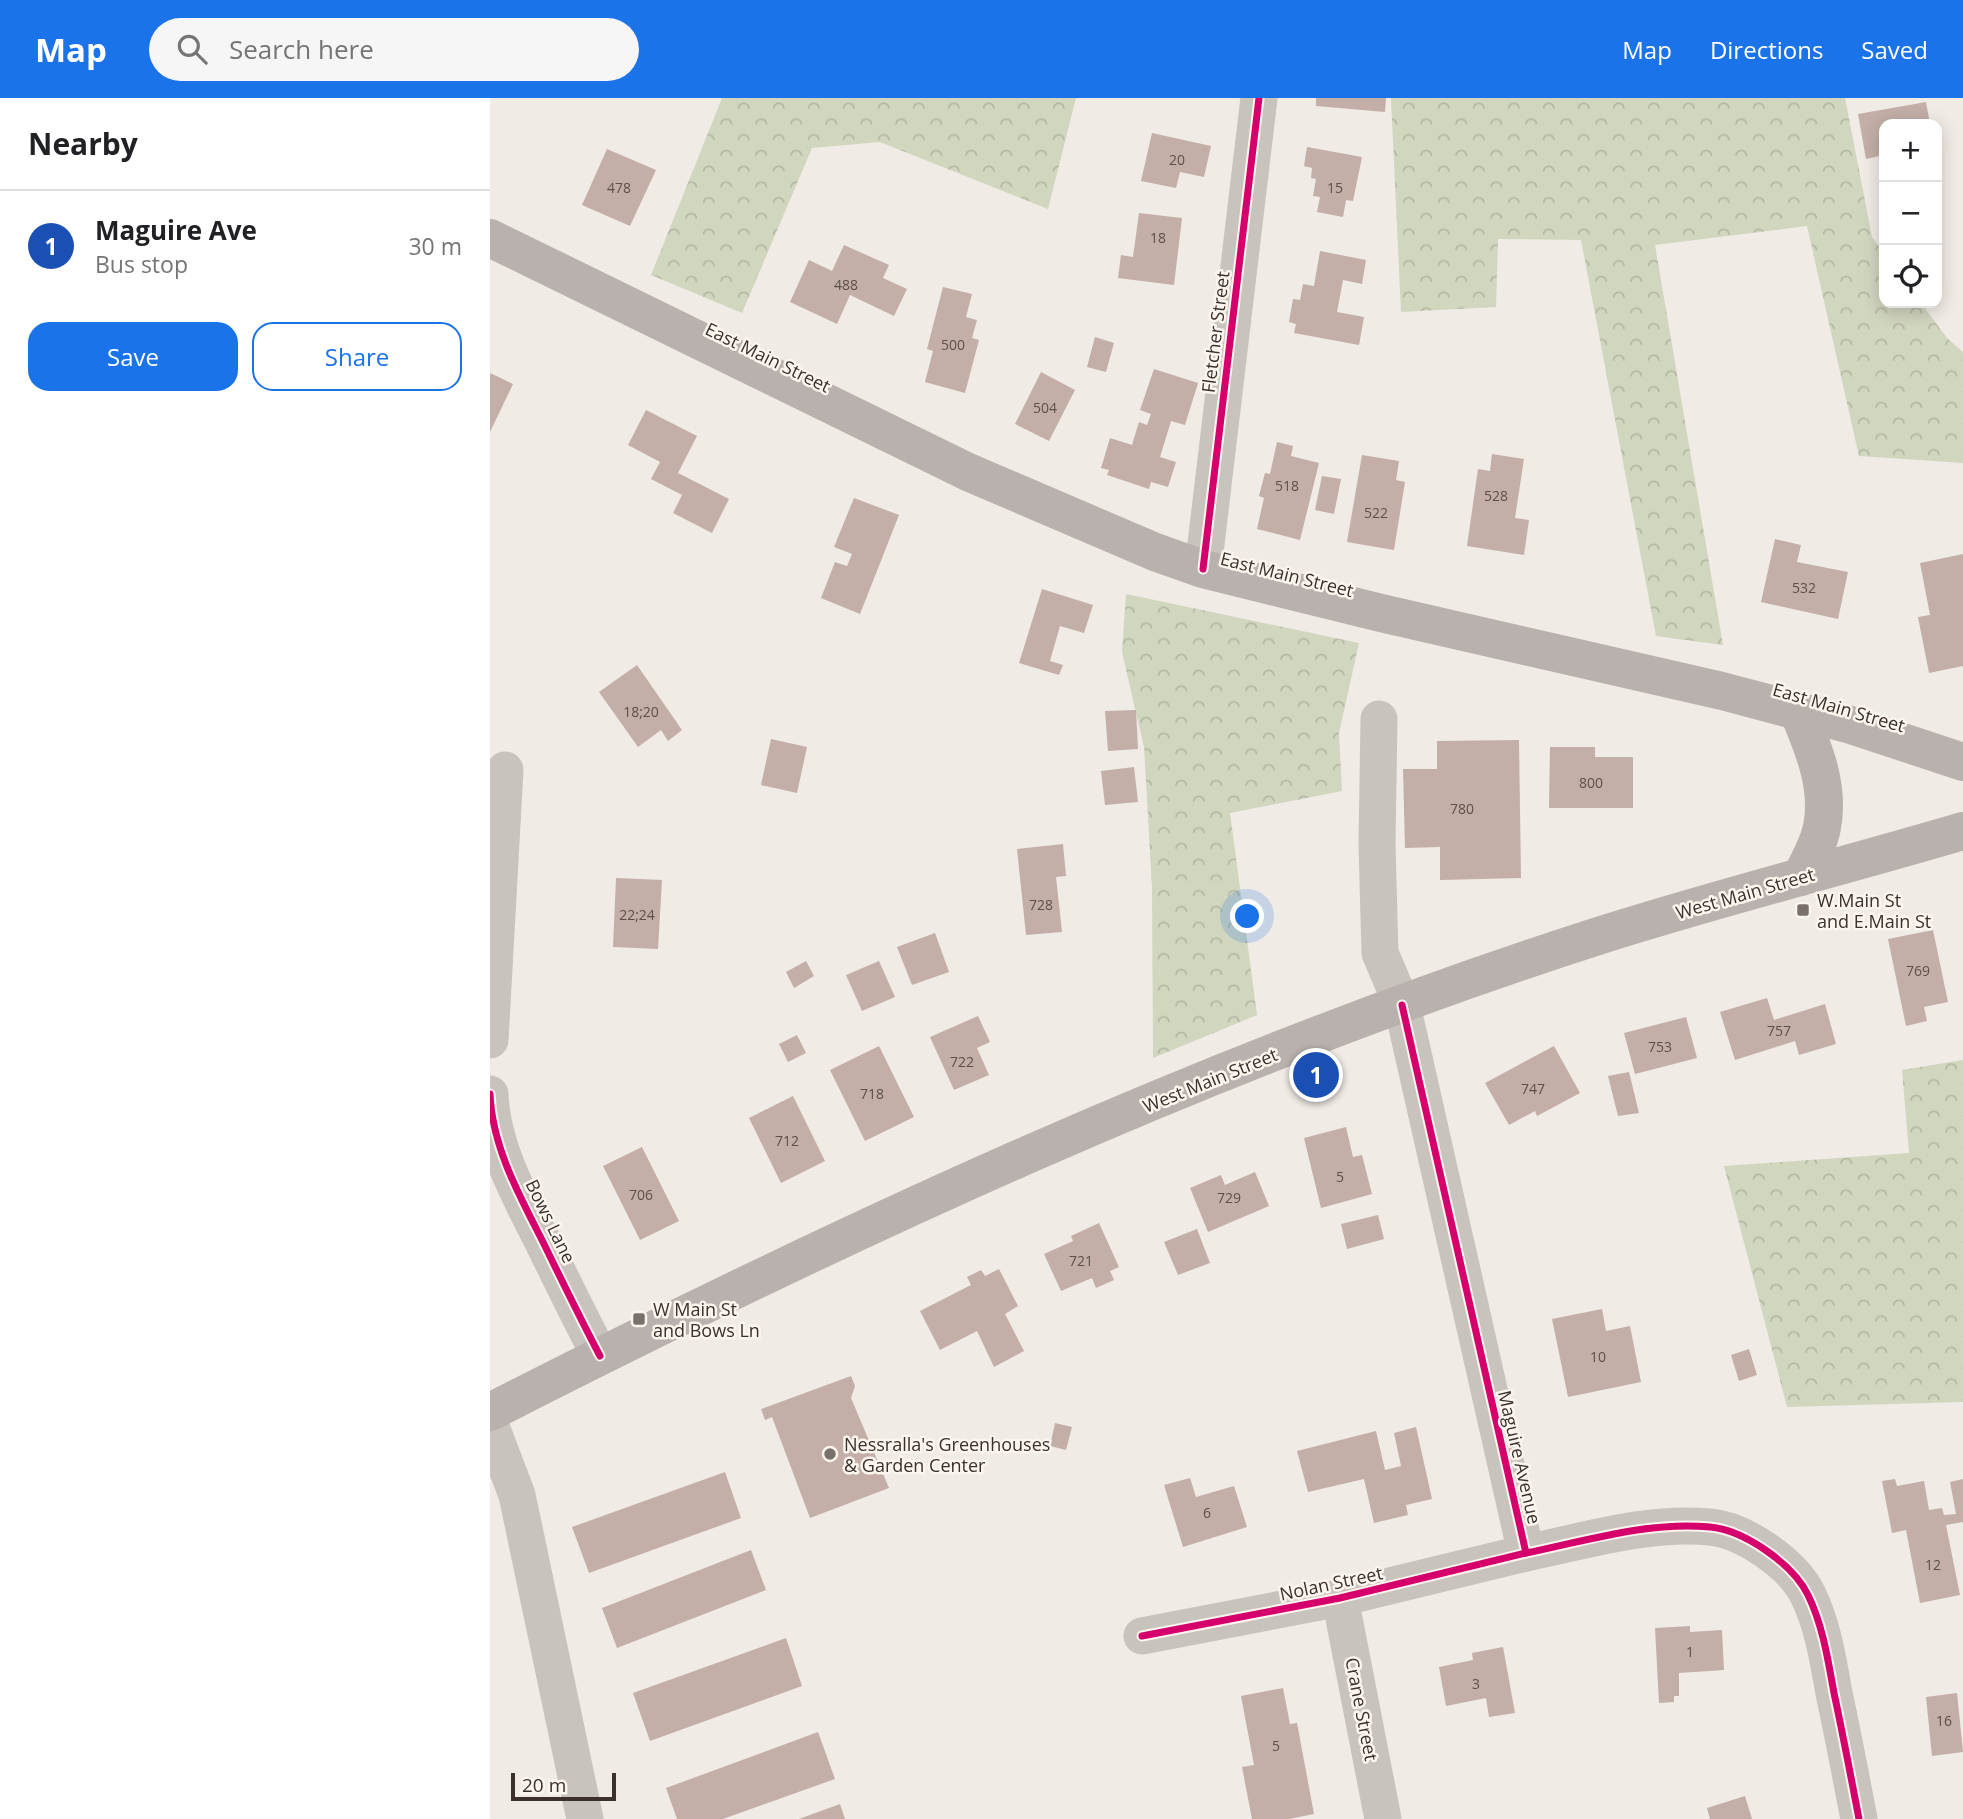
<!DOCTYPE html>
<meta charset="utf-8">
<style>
:root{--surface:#fff;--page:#f6f6f6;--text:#202124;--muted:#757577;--line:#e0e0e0;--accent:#1a73e8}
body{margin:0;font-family:"Open Sans",sans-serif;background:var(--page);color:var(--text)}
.controls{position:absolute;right:21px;top:21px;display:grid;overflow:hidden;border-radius:14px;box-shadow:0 4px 18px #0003}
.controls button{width:63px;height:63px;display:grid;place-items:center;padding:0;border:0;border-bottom:2px solid var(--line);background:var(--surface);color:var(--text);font:35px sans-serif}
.scale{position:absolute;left:21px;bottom:18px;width:105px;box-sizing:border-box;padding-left:7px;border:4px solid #3b302b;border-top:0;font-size:19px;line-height:24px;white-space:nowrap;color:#3b302b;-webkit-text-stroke:5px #fbf5ee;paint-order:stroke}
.you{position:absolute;left:758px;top:819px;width:24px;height:24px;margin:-18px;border:5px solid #fff;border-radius:50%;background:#1a73e8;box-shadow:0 0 0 10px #1a73e833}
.badge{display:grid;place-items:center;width:46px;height:46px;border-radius:50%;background:var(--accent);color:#fff;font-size:23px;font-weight:700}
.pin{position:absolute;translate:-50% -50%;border:4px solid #fff;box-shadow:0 2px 7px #0006}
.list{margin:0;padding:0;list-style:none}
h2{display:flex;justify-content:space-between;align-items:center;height:91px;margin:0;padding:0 28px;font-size:30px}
h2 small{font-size:23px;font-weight:400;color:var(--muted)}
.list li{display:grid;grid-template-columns:46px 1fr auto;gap:21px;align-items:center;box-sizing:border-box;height:112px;padding:0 28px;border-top:2px solid var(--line)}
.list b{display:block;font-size:26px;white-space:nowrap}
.list p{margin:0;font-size:23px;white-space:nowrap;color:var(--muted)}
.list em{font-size:23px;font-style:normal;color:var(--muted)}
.actions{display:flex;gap:14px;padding:21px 28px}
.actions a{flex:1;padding:16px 0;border:2px solid var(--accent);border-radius:21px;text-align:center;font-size:24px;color:var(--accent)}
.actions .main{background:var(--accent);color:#fff}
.icon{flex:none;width:38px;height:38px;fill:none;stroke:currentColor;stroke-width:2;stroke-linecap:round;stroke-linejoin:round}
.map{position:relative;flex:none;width:1473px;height:1721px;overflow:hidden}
header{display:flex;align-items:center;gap:42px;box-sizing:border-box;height:98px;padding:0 35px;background:var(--accent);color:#fff}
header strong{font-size:33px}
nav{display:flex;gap:38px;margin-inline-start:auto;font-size:24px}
.search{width:490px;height:63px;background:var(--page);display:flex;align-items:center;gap:18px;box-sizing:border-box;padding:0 24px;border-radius:38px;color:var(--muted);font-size:26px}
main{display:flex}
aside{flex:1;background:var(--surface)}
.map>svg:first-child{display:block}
.forest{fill:url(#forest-crowns)}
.building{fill:#c3afa7}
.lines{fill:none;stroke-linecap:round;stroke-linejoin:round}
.minor{stroke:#c9c3be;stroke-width:37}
.major{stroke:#b8b1ad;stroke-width:38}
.cycleway-casing{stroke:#fbf5ee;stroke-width:11}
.cycleway{stroke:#d6006c;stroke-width:7}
.poi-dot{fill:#7a716c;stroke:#fbf5ee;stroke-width:2.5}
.labels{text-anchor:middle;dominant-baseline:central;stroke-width:5;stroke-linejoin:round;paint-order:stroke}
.number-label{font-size:14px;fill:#5d504a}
.street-label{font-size:18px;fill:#3b302b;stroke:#fbf5ee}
.poi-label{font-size:18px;fill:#3b302b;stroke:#fbf5ee;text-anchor:start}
</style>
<header>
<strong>Map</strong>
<div class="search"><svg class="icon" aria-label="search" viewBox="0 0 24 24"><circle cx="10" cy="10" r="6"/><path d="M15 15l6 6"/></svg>Search here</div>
<nav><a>Map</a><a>Directions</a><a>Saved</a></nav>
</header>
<main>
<aside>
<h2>Nearby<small></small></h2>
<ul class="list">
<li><span class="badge" style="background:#1a4fb4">1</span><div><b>Maguire Ave</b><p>Bus stop</p></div><em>30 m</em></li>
</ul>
<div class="actions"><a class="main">Save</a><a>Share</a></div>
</aside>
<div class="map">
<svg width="1473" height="1721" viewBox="0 0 1473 1721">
<defs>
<pattern id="forest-crowns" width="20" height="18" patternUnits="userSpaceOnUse" patternTransform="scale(1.75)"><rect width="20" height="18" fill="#d1d6bf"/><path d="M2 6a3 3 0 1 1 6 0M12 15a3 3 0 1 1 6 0" fill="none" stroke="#b4b8a4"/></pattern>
</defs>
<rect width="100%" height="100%" fill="#f0ebe5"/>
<!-- forest -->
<g class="forest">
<path d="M232,0H586L558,111L390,44L322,50L252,215L161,177Z"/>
<path d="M901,0H1355L1382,139L1394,155V205H1431L1457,240L1473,254V365L1369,358L1317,128L1165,147L1233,547L1166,538L1091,142L1008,141L1006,209L911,214Z"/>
<path d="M636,496L869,545L849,635L852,693L740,715L767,917L663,960L662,789L654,649L632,554Z"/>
<path d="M1473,962V1304L1297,1309L1234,1068L1419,1055L1412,972Z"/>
</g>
<!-- building -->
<g class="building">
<path d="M826,0H896L895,14L826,8Z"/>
<path d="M1436,4L1440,26H1394V57L1376,61L1368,16Z"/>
<path d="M662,35L721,48L714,79L690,74L686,90L651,83Z"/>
<path d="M817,49L872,59L863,103L856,102L853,119L827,114L830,99L823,98L826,81L821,80L822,70L814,68Z"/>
<path d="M117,51L166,72L140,128L92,107Z"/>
<path d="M649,115L692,120L684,187L628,180L631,157L643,159Z"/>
<path d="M354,147L399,167L393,180L417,191L404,218L360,197L347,226L300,204L319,162L342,173Z"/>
<path d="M830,153L876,162L872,186L853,182L847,214L874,219L869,247L804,235L806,226L799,224L803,201L810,202L813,186L824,188Z"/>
<path d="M453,189L482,196L476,219L487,222L482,240L489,242L475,295L435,284L443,253L437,251Z"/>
<path d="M605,239L624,245L616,274L597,269Z"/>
<path d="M664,271L708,285L695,327L681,323L670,359L686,364L678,389L661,384L659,391L617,377L619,372L611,370L620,340L642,347L649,324L657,327L661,316L650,312Z"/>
<path d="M551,274L585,292L559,343L525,326Z"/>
<path d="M0,275L23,286L0,334Z"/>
<path d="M156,312L207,338L188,375L239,401L222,435L183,415L192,397L161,381L170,364L138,347Z"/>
<path d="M787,344L803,348L801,358L829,365L810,442L767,431L774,400L769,398L775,375L780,376Z"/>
<path d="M1002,356L1034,361L1025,420L1039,422L1034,457L977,448L988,371L1000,373Z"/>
<path d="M872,357L909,363L906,382L915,384L904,452L857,444Z"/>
<path d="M832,378L851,381L844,416L825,412Z"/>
<path d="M364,400L409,417L370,516L331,500L345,464L357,468L362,456L344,449Z"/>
<path d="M1285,441L1311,447L1307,464L1358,474L1348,521L1271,504Z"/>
<path d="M1473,456V568L1439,575L1428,519L1440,517L1430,465Z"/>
<path d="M552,491L603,507L594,535L570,528L560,563L573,567L569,577L529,565Z"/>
<path d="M147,567L192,632L178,643L171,632L148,649L109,594Z"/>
<path d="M646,612L648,651L618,653L615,613Z"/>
<path d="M281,641L317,649L307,695L271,687Z"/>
<path d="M1029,642L1031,780L950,782V749L915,750L913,671H947V643Z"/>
<path d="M1060,649H1105V659H1143V710H1059Z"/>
<path d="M644,669L648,704L615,707L611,673Z"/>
<path d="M573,746L576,778L566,779L572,834L536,837L527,751Z"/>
<path d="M126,780L172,782L168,851L123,849Z"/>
<path d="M1443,832L1458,904L1434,909L1437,923L1416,928L1398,841Z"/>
<path d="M445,835L459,874L422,887L407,849Z"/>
<path d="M316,863L324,878L304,890L296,874Z"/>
<path d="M389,863L405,899L372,913L356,877Z"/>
<path d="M1277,900L1284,922L1335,906L1346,946L1309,957L1305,943L1245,962L1230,914Z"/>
<path d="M488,918L500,944L487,950L499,977L464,992L440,939Z"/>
<path d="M1196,919L1207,960L1145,976L1134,935Z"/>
<path d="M307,937L316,955L298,964L289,946Z"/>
<path d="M389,948L424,1019L375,1043L340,972Z"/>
<path d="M1064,948L1090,995L1047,1018L1045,1013L1019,1027L995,985Z"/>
<path d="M1139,974L1149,1015L1128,1018L1118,978Z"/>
<path d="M303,998L335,1063L291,1085L259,1020Z"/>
<path d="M856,1029L863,1059L872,1057L882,1096L831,1110L814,1040Z"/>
<path d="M152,1049L189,1123L150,1142L113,1068Z"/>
<path d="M765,1074L779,1108L718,1134L700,1090L731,1077L735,1087Z"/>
<path d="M888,1117L894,1141L857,1151L851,1126Z"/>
<path d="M609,1125L629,1169L620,1173L624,1182L606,1190L602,1180L571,1193L554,1156L583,1143L581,1138Z"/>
<path d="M707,1131L720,1165L688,1177L674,1144Z"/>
<path d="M509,1171L528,1208L515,1216L534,1253L504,1269L487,1233L450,1252L430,1213L481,1187L477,1179L491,1172L495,1178Z"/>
<path d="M1112,1211L1116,1233L1140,1228L1151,1284L1078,1299L1062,1221Z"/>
<path d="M1259,1251L1267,1277L1249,1283L1241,1257Z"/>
<path d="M361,1278L365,1288L361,1300L399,1390L320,1420L282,1319L275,1322L271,1311Z"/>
<path d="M565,1325L582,1329L576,1352L560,1348Z"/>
<path d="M926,1329L942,1401L916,1407L918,1417L884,1425L874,1381L818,1394L807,1353L886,1333L895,1372L911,1368L904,1335Z"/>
<path d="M235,1374L251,1420L99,1475L82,1429Z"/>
<path d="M700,1380L706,1399L744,1388L757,1429L693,1449L674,1387Z"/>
<path d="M1405,1381L1407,1388L1434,1383L1439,1412L1452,1410L1454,1417L1466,1416L1460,1384L1473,1381V1424L1456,1427L1470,1497L1430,1505L1416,1432L1402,1435L1392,1383Z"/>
<path d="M261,1452L276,1492L127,1550L112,1510Z"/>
<path d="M1200,1528V1534L1232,1532L1234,1572L1189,1575V1598H1184V1604L1169,1605L1165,1530Z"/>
<path d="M296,1540L312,1588L160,1643L143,1595Z"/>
<path d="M1013,1549L1025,1615L999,1619L996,1600L956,1608L949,1569L983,1562L982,1555Z"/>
<path d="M793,1590L800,1626L807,1625L824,1716L799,1721H762L752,1669L764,1667L751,1598Z"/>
<path d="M1467,1595L1473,1654L1442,1658L1436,1599Z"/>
<path d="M328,1634L345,1681L233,1721H187L176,1690Z"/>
<path d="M1255,1698L1262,1721H1220L1217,1710Z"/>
<path d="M350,1706L355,1721H309Z"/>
</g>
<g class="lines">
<!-- minor -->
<g class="minor">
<path d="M713,471L769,0"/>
<path d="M889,621L887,746L890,855L912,907L1036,1455C1095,1443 1159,1423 1220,1429C1254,1432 1303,1466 1318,1497C1333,1528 1338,1562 1344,1595C1353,1637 1361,1679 1369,1721"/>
<path d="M0,942L15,672"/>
<path d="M0,996C2,1048 29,1097 52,1142C71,1181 90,1220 110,1258"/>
<path d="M0,1326L27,1397L95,1721"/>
<path d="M850,1500L893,1721"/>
<path d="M652,1538L850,1500L1036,1455"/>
</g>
<!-- major -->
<g class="major">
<path d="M0,140L478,374L665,454L713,471L891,515L1232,593L1361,627L1473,664"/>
<path d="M1308,613C1323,649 1340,688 1332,729C1329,746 1319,763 1311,779"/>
<path d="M0,1314C357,1132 723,962 1105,839C1227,800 1351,769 1473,733"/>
</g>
<!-- cycleway casing -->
<g class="cycleway-casing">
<g id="cycleway">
<path d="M713,471L769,0"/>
<path d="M912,907L1036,1455C1095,1443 1159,1423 1220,1429C1254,1432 1303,1466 1318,1497C1333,1528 1338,1562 1344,1595C1353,1637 1361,1679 1369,1721"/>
<path d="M0,996C2,1048 29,1097 52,1142C71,1181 90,1220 110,1258"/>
<path d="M652,1538L850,1500L1036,1455"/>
</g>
</g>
<!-- cycleway -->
<use href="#cycleway" class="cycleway"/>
</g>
<!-- markers -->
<g class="poi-dot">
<rect x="1306" y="805" width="14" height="14" rx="3.5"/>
<rect x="142" y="1214" width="14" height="14" rx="3.5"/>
<circle cx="340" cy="1356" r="7"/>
</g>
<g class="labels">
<!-- number labels -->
<g class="number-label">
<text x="687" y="61">20</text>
<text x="129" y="89">478</text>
<text x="845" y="89">15</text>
<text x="668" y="139">18</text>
<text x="356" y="186">488</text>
<text x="463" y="246">500</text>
<text x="555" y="309">504</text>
<text x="797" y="387">518</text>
<text x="1006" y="397">528</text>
<text x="886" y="414">522</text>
<text x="1314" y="489">532</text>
<text x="151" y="613">18;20</text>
<text x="1101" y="684">800</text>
<text x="972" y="710">780</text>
<text x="551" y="806">728</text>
<text x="147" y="816">22;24</text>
<text x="1428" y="872">769</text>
<text x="1289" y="932">757</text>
<text x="1170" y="948">753</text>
<text x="472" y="963">722</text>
<text x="1043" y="990">747</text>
<text x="382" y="995">718</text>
<text x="297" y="1042">712</text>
<text x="850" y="1078">5</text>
<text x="151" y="1096">706</text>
<text x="739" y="1099">729</text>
<text x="591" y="1162">721</text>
<text x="1108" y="1258">10</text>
<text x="717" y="1414">6</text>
<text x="1443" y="1466">12</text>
<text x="1200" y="1553">1</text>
<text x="986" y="1585">3</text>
<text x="1454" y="1622">16</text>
<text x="786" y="1647">5</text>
</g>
<!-- street labels -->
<g class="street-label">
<text transform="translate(725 234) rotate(-83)">Fletcher Street</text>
<text transform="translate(278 259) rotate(26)">East Main Street</text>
<text transform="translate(797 476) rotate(14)">East Main Street</text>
<text transform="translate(1349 609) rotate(16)">East Main Street</text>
<text transform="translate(1255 795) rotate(-16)">West Main Street</text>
<text transform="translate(720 982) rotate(-22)">West Main Street</text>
<text transform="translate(61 1123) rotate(64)">Bows Lane</text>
<text transform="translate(1030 1359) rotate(77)">Maguire Avenue</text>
<text transform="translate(841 1485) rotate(-12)">Nolan Street</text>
<text transform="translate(872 1611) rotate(79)">Crane Street</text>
</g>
<!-- poi labels -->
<g class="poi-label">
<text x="1327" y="802">W.Main St<tspan x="1327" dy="21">and E.Main St</tspan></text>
<text x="163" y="1211">W Main St<tspan x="163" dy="21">and Bows Ln</tspan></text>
<text x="354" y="1346">Nessralla's Greenhouses<tspan x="354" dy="21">&amp; Garden Center</tspan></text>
</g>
</g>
</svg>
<div class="controls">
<button>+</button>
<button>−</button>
<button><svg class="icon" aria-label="locate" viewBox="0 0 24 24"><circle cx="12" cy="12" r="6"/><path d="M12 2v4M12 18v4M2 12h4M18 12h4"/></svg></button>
</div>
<div class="scale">20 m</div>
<div class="you"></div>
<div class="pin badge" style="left:826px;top:977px;background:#1a4fb4">1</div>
</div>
</main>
